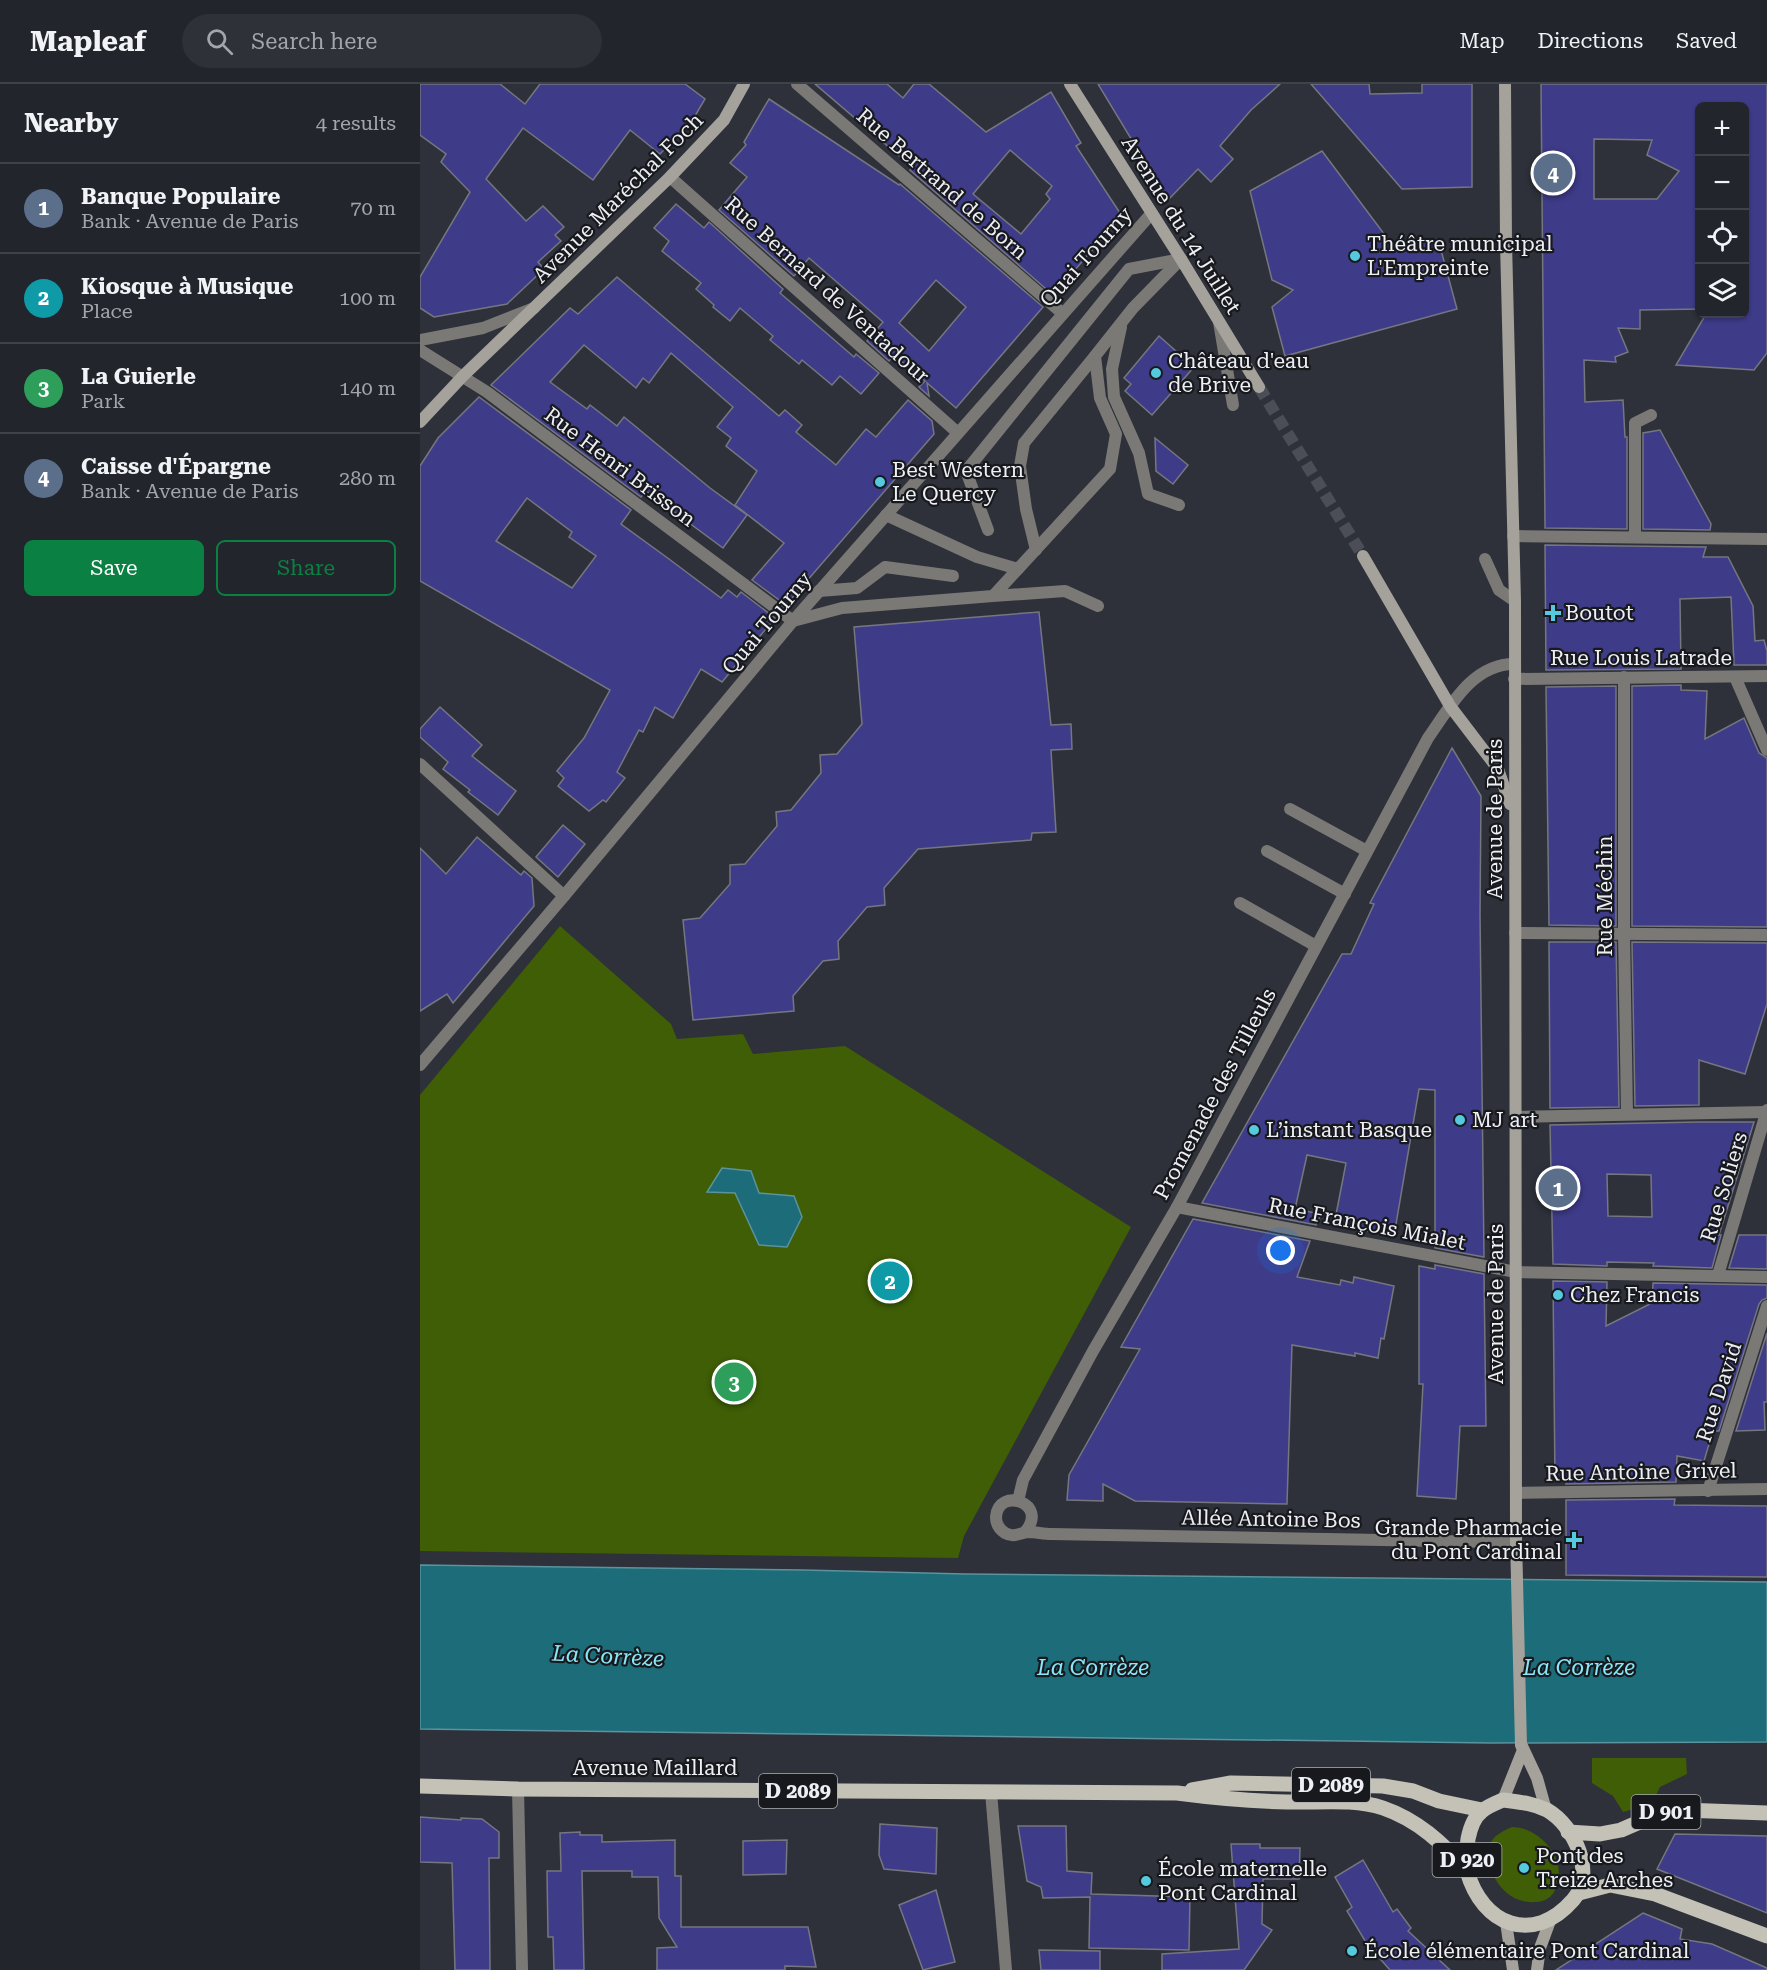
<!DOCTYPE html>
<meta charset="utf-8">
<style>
:root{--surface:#22252c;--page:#2e3138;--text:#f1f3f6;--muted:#a2a5a9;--line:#3f4248;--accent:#0b8043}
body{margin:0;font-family:"Roboto Serif",serif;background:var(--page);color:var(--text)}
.controls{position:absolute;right:18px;top:18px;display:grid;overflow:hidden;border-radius:9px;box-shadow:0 2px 4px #0004}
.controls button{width:54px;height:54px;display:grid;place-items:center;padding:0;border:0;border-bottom:2px solid var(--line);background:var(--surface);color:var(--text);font:30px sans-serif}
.you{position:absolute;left:861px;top:1167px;width:21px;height:21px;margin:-15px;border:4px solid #fff;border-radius:50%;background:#1a73e8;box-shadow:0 0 0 9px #1a73e833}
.badge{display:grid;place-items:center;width:39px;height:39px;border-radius:50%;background:var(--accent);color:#fff;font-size:20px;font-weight:700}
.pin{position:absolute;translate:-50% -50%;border:3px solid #fff;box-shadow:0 2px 6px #0006}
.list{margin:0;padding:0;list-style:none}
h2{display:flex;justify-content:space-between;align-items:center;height:78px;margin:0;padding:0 24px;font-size:26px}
h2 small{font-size:20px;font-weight:400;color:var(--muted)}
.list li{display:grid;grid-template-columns:39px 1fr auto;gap:18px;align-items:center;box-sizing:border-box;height:90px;padding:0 24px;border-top:2px solid var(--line)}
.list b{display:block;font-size:22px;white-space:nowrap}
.list p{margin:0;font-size:20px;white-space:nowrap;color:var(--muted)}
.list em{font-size:20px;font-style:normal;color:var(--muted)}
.actions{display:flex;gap:12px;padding:18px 24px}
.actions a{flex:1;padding:14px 0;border:2px solid var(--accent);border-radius:9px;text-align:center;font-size:21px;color:var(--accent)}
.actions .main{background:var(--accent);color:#fff}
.icon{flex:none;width:33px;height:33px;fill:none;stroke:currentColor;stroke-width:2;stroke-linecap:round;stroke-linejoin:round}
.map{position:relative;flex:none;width:1347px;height:1886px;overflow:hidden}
header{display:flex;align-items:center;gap:36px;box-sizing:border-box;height:84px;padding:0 30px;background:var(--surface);border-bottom:2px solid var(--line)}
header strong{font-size:28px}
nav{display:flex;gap:33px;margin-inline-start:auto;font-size:21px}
.search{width:420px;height:54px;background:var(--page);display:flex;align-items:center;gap:15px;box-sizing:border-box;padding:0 21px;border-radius:33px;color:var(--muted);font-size:22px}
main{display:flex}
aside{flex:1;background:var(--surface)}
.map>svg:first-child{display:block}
.green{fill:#3f5e06}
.water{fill:#1c6c79;stroke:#5b939e;stroke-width:1.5}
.building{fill:#3e3b89;stroke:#757680;stroke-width:1.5;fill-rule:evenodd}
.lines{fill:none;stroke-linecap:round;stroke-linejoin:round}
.secondary-tunnel{stroke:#4b4e56;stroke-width:12;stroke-dasharray:12 6;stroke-linecap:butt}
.lane{stroke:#7b7975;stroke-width:12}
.street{stroke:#7b7975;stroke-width:12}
.secondary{stroke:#a4a29a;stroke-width:12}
.primary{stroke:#c4c1b7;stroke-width:15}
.poi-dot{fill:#55cadf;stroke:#18191d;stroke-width:2}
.labels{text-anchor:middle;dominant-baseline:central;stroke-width:4.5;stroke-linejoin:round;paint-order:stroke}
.shield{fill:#18191d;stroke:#adafb4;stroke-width:1.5}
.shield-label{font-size:20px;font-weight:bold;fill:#edeff5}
.street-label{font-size:21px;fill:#edeff5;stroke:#18191d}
.poi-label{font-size:21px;fill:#edeff5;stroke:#18191d;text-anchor:start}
.water-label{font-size:22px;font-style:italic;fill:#88e8fa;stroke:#18191d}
</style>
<header>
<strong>Mapleaf</strong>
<div class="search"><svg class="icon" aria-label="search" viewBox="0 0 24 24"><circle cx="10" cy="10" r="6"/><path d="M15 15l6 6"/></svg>Search here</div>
<nav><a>Map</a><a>Directions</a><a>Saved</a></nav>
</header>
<main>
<aside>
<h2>Nearby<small>4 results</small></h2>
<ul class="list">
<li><span class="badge" style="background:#5c6f8a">1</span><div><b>Banque Populaire</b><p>Bank · Avenue de Paris</p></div><em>70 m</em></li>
<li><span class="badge" style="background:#0f9aa8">2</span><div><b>Kiosque à Musique</b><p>Place</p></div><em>100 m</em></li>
<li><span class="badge" style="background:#2e9e5b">3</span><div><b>La Guierle</b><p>Park</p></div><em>140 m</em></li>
<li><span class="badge" style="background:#5c6f8a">4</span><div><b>Caisse d'Épargne</b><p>Bank · Avenue de Paris</p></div><em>280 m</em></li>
</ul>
<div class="actions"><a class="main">Save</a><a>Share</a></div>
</aside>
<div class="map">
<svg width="1347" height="1886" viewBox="0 0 1347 1886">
<rect width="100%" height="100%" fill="#2e313a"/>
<!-- green -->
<g class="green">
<path d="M140,842L251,940L257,955L323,950L333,970L425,962L711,1143L544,1452L538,1474L0,1467V1011Z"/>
<path d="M1172,1674H1266L1267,1690L1240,1703L1236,1711L1227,1721L1203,1728L1193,1712L1172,1699Z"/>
<path d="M1092,1743C1122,1743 1151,1780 1134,1808C1126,1822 1103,1820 1091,1812C1077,1803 1062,1777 1070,1760C1074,1751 1083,1747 1092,1743Z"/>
</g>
<!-- water -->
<g class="water">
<path d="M302,1084L331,1087L339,1109L374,1112L382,1133L367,1163L339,1161L315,1109L287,1108Z"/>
<path d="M0,1481L383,1486L545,1490L1347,1498V1658L1071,1659L0,1645Z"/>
</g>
<!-- building -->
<g class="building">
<path d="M0,0H80L105,20L120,0H265L285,15L272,37L240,70L210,46L173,96L103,44L66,95L106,137L123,122L144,143L135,151L141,157L118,178L124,185L87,220L14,233L0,224V193L50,108L21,78L26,70L0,51Z"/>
<path d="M395,0H467L483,14L494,0H509L566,48L631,8L661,59L656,62L702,132L633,211L490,86L492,83ZM590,66L632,102L626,110L630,115L601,150L553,110Z"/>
<path d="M678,0H860L831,26L800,62L813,75L791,98L778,85L748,116Z"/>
<path d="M891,0H949L950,10L1002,9V0H1052V103L982,105Z"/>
<path d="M1121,0H1347V269L1334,286L1256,281L1286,230H1324V22H1280V225L1220,226V245L1198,244L1208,268L1195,273L1196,278L1164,276L1165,318L1203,316L1205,353H1207V445L1125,444V440ZM1174,55L1232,56L1227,71L1259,87L1237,115H1174Z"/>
<path d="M349,15L479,101L480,100L623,223L536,324L507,299L509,312L499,303L505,297L474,271L469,277L447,257L463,238L389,174L374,192L299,126L327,93L310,79L326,61L324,58ZM516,196L546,223L509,267L479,239Z"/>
<path d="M902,67L976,166L1018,155L1037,225L865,272L852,223L873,206L852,196L830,107Z"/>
<path d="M256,120L284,144L289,138L363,205L360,209L434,273L436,270L459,289L441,310L420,292L412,301L382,276L379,280L350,256L353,252L320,224L310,237L293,223L294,221L276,205L281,199L242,167L249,157L234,144Z"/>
<path d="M197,193L359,332L365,326L382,341L376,348L416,381L446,345L456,353L488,316L512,337L514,350L366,521L332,496L364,459L315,421L337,387L306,362L311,354L297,343L313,323L251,269L229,299L223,294L216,304L164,261L130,298L167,325L170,321L197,342L204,333L290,404L327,431L303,464L226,407L221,413L71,301L150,224L158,230Z"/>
<path d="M739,252L774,283L732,331L705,307L711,300L704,294Z"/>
<path d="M59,313L211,426L201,440L249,475L301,514L308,506L317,513L321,508L355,534L302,598L281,585L253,634L235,623L223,648L219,646L197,688L205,694L186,718L183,716L169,727L138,702L144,694L137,687L164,654L190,606L0,497V382L18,354ZM107,414L152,448L149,453L176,472L152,504L76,457Z"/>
<path d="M1240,346L1291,440L1290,446L1223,445V349Z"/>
<path d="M735,354L768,381L753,400L736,387Z"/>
<path d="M1125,461L1286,463L1283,473H1308L1333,522L1335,557L1344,556L1347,567V581H1314L1311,513L1260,515L1261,585L1126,586Z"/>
<path d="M619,528L631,641L651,640L652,665L631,666L636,748L612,749L611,756L498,765L464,804L465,821L447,823L418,857L419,875L403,877L373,912L374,927L273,936L263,836L280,834L310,800V781L325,780L357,742L356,728L371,726L401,689L400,671L417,670L442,640L434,543Z"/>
<path d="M1261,601V606L1287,607L1285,655L1324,634L1339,669L1347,674V843L1212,842V602Z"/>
<path d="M1196,602V842L1129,841L1126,603Z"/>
<path d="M20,623L62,661L52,672L96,707L78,731L48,708L50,706L23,685L28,678L0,653V645Z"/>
<path d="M1032,664L1061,712L1060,830L1064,1173L1015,1164V1006L999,1005L974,1152L914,1141L926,1079L887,1071L875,1125L901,1130L896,1141L782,1119L922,870H931L954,820L950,819Z"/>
<path d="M143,741L165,760L138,793L116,773Z"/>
<path d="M57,753L101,791L104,787L112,794L114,822L33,919L27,910L0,927V764L26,790Z"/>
<path d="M1129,858H1196L1199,1023L1130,1024Z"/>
<path d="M1212,858L1347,859V920L1325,990L1279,976V1021L1215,1022Z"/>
<path d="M1279,1038H1334L1299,1151H1301L1292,1184L1233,1182L1234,1179L1187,1178V1182L1133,1180L1130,1041ZM1187,1090L1231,1091L1232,1133L1188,1132Z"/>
<path d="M773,1135L890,1157L877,1193L920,1201L921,1196L933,1199L934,1193L974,1202L964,1255L961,1254L958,1274L935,1269V1272L872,1261L867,1420L715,1417L683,1400V1417L647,1416L649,1391L720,1265L701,1263Z"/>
<path d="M1319,1151H1347V1185L1309,1184Z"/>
<path d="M1015,1181L1064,1190L1066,1342H1040L1036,1415L997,1412L1003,1300H999V1182L1015,1185Z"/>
<circle cx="470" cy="1197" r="12"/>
<path d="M1133,1197L1187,1198L1186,1242L1232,1219L1233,1199L1347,1201V1214L1342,1216L1339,1220L1299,1347H1293L1284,1377L1257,1372L1256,1398L1146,1400V1397H1135Z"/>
<path d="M1347,1249V1318H1344L1345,1346L1316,1347Z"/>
<path d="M1255,1415L1254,1421L1347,1422V1493L1146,1491V1416Z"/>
<path d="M0,1733L41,1736V1734L62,1735L79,1748V1774H69L70,1886H35L32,1779L0,1778Z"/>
<path d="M460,1740L517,1744L516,1790L464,1785L459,1771Z"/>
<path d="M598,1742H646L647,1787L672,1789L671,1810L770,1813L769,1866L669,1864L670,1813L623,1814L621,1803L607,1797Z"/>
<path d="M160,1748V1751H182V1758L255,1756V1792H261V1843H388L396,1883L365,1882V1886H237V1864L257,1863L239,1834L238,1793H212V1787H162L164,1886H134L133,1853H128L127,1787H141L140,1749Z"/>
<path d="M1255,1750L1347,1752V1829L1237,1785Z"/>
<path d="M367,1756L366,1790L323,1791V1757Z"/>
<path d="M811,1760H840V1764H880L879,1795H843L842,1840L852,1846L824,1886H742V1870L819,1865Z"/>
<path d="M943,1776L973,1828L977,1825L991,1844L988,1847L1030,1886H970L947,1860L927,1827L932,1823L915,1793Z"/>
<path d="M516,1806L535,1878L503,1886L479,1821Z"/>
<path d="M1223,1829L1262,1845L1260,1855L1292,1860L1347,1884V1886H1136Z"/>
<path d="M619,1866L680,1867V1886H621Z"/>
</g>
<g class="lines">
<!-- secondary-tunnel -->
<path class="secondary-tunnel" d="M839,303L943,472"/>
<!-- lane -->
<g class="lane">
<path d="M799,238L813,321"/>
<path d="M701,243L692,285L694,313L719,369L728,410L759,421"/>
<path d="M466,431L557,473L598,485"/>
<path d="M568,446L546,387L709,185L761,175"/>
<path d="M616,466L606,425L600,382L604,359L675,272"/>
<path d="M1065,475L1079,506L1095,517"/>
<path d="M399,507L437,504L465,483L533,492"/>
<path d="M573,512L645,507L678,522"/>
<path d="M373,537L422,524L573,512L690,385L696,350L680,314L675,272L713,224L761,175"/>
<path d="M870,725L947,767"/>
<path d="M847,767L925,810"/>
<path d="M820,819L896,862"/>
</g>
<!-- street -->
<g class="street">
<path d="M377,0L642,229"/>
<path d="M250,93L538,349"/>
<path d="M0,256L63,244L114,224"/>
<path d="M0,266L67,308L373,537"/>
<path d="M1093,452L1347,455"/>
<path d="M1215,452V339L1231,331"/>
<path d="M1204,593V849L1207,1030"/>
<path d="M1315,593L1347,666"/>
<path d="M1094,595L1347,592"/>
<path d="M0,680L144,812"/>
<path d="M1095,849L1347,851"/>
<path d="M0,981L144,812L373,537L731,130"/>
<path d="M1096,1033L1346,1028"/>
<path d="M757,1123L1096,1188L1347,1193"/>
<path d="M1298,1191L1347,1026"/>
<path d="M1288,1407L1347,1222"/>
<path d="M1096,1409L1347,1405"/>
<path d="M598,1417L603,1396L673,1267L757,1123L1008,654C1030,623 1052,580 1094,580"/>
<path d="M605,1448C630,1419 578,1402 576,1433C576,1440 579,1445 585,1449C594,1454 599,1449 608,1448C615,1448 624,1450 631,1450L1073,1458L1096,1455"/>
<path d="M98,1705L102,1886"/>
<path d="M571,1708L586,1886"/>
</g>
<!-- secondary -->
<g class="secondary">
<path d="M650,0L761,175L839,303"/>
<path d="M0,338L43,292L250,93L304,36L324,0"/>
<path d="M943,472L1030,622L1078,685L1090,720"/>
<path d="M1102,1662L1117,1694L1126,1726"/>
<path d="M1083,1716L1103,1666L1101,1661L1096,1455L1095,517L1086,159L1085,0"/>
<path d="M1086,1838L1093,1886"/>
<path d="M1117,1886L1120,1864L1130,1837"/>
</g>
<!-- primary -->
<g class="primary">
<path d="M0,1702L98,1705L757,1709C795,1714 829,1717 867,1718C897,1719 933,1714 963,1724C998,1736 1022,1759 1047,1786"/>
<path d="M772,1706L811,1699L963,1702L993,1707L1019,1717L1062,1726"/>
<path d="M1083,1716C1098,1718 1113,1719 1127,1726C1155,1742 1176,1790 1153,1816C1113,1862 1062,1841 1047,1787C1045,1777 1047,1765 1048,1755C1050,1745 1054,1733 1062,1727C1068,1722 1076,1719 1083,1716Z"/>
<path d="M1148,1748L1180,1750L1201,1746L1238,1730L1262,1726L1347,1729"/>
<path d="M1159,1809L1190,1801L1235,1810L1347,1852"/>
</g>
</g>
<!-- markers -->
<g class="poi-dot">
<circle cx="935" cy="172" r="6"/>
<circle cx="736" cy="289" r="6"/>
<circle cx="460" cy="398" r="6"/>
<path d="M1130 520h6v6h6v6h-6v6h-6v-6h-6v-6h6z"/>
<circle cx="1040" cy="1036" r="6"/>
<circle cx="834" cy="1046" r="6"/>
<circle cx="1138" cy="1211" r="6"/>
<path d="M1151 1447h6v6h6v6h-6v6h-6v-6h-6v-6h6z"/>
<circle cx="1104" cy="1784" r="6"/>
<circle cx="726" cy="1797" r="6"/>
<circle cx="932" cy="1867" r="6"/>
</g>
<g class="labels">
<!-- shield labels -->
<g class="shield">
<rect x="872" y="1684" width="78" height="34" rx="4.5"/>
<rect x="339" y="1690" width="78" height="34" rx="4.5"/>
<rect x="1211.5" y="1711" width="69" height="34" rx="4.5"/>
<rect x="1012.5" y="1759" width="69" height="34" rx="4.5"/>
</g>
<g class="shield-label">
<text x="911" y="1701">D 2089</text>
<text x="378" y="1707">D 2089</text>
<text x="1246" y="1728">D 901</text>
<text x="1047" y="1776">D 920</text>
</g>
<!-- street labels -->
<g class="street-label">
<text transform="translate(522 100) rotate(41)">Rue Bertrand de Born</text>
<text transform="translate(198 114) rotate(-45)">Avenue Maréchal Foch</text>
<text transform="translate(761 141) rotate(58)">Avenue du 14 Juillet</text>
<text transform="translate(666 173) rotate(-48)">Quai Tourny</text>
<text transform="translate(407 206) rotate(42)">Rue Bernard de Ventadour</text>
<text transform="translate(200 383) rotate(37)">Rue Henri Brisson</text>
<text transform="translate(347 539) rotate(-50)">Quai Tourny</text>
<text x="1221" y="574">Rue Louis Latrade</text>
<text transform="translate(1075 735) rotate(-90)">Avenue de Paris</text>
<text transform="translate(1185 812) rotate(-90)">Rue Méchin</text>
<text transform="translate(795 1010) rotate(-62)">Promenade des Tilleuls</text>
<text transform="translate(1304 1103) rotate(-73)">Rue Soliers</text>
<text transform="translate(947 1140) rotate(11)">Rue François Mialet</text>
<text transform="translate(1076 1220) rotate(-90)">Avenue de Paris</text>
<text transform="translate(1299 1308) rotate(-72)">Rue David</text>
<text transform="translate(1221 1388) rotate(-1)">Rue Antoine Grivel</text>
<text transform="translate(851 1435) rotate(1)">Allée Antoine Bos</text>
<text x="235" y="1684">Avenue Maillard</text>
</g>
<!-- poi labels -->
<g class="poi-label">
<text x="947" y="160">Théâtre municipal<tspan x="947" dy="24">L'Empreinte</tspan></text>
<text x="748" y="277">Château d'eau<tspan x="748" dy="24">de Brive</tspan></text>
<text x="472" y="386">Best Western<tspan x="472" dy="24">Le Quercy</tspan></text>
<text x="1145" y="529">Boutot</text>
<text x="1052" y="1036">MJ art</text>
<text x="846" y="1046">L’instant Basque</text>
<text x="1150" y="1211">Chez Francis</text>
<text x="1142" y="1444" text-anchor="end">Grande Pharmacie<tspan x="1142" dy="24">du Pont Cardinal</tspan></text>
<text x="1116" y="1772">Pont des<tspan x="1116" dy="24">Treize Arches</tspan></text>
<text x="738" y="1785">École maternelle<tspan x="738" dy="24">Pont Cardinal</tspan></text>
<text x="944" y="1867">École élémentaire Pont Cardinal</text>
</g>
<!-- water labels -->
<g class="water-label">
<text transform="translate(188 1572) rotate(3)">La Corrèze</text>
<text x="673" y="1583">La Corrèze</text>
<text x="1159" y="1583">La Corrèze</text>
</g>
</g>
</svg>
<div class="controls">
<button>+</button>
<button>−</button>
<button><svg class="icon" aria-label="locate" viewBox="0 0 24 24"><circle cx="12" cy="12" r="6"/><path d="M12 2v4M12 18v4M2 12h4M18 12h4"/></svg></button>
<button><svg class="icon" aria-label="layers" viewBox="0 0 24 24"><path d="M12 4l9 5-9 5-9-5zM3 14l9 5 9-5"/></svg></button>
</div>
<div class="you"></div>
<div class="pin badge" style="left:1138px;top:1104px;background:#5c6f8a">1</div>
<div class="pin badge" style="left:470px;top:1197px;background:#0f9aa8">2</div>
<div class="pin badge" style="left:314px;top:1298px;background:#2e9e5b">3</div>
<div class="pin badge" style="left:1133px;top:89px;background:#5c6f8a">4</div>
</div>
</main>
